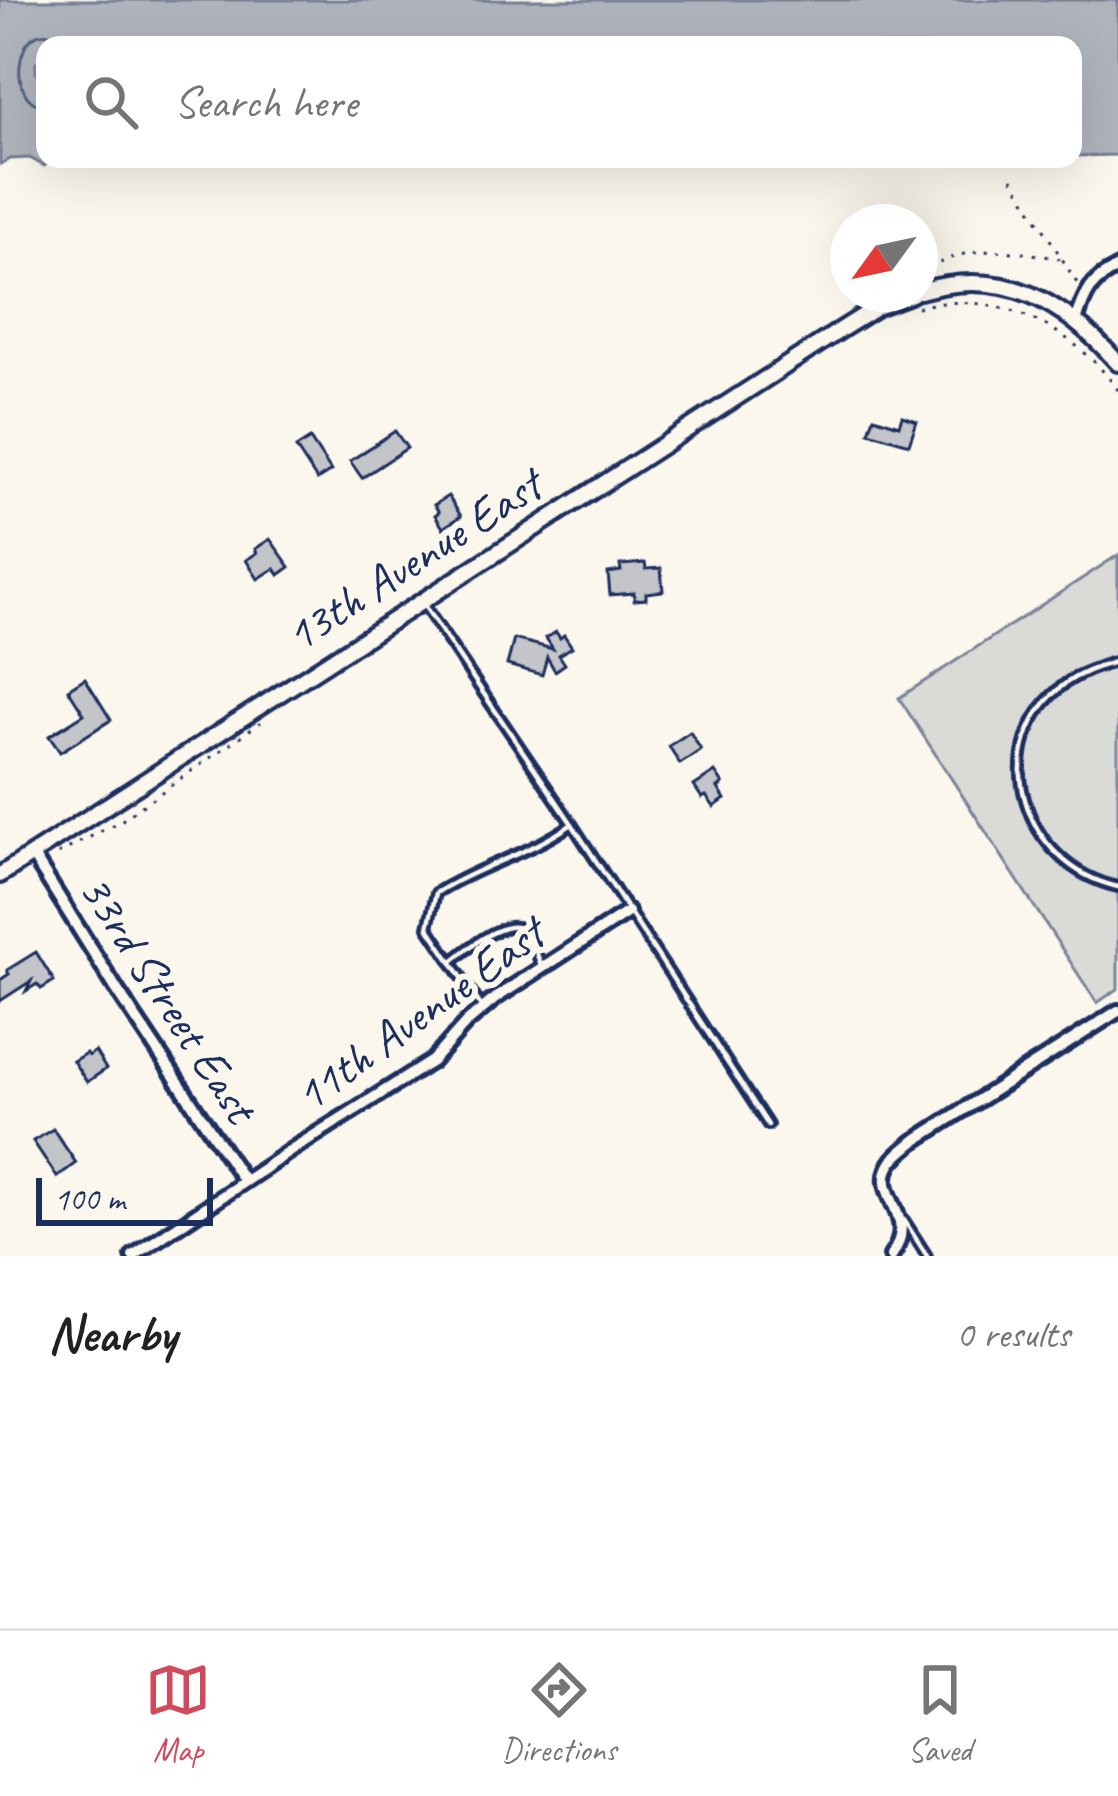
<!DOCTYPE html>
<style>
:root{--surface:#fff;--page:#f2f2f2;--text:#202124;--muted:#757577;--line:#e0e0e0;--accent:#d1495b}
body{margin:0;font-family:Caveat,sans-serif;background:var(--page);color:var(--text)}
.compass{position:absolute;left:830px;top:204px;width:108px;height:108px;border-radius:50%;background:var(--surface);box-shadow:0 12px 48px #0002;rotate:237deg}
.scale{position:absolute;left:36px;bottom:30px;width:177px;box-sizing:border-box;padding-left:12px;border:6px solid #1b2f5e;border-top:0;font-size:33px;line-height:42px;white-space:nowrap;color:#1b2f5e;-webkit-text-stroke:9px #fbf7ec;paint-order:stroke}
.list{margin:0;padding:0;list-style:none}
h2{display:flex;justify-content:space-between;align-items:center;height:156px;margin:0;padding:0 48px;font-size:51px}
h2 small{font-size:39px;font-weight:400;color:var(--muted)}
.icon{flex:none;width:66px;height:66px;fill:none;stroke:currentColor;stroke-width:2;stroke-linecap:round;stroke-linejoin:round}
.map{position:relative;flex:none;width:1118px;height:1256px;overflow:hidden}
.search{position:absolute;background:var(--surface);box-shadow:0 12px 48px #0002;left:36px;right:36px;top:36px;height:132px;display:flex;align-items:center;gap:30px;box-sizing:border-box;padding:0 42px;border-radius:24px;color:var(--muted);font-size:45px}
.sheet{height:372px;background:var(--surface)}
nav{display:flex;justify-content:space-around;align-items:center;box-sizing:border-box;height:168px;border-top:3px solid var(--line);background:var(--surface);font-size:33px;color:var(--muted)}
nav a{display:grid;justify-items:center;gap:6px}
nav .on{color:var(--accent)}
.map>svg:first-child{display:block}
.green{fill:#dadad7;stroke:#7a849a;stroke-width:3}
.water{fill:#afb3bb;stroke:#747e96;stroke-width:3}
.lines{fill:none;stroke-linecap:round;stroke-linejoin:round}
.shore{stroke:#566483;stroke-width:3}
.building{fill:#c3c5c9;stroke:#1b2f5e;stroke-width:3}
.lane-casing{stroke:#1b2f5e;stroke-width:14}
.street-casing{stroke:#1b2f5e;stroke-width:20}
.secondary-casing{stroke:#1b2f5e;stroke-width:22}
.path{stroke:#1b2f5e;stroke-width:3;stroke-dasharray:3 9;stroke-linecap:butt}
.lane{stroke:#fbf7ec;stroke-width:4.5}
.street{stroke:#fbf7ec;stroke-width:10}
.secondary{stroke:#fbf7ec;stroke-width:14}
.labels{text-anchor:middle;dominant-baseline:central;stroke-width:12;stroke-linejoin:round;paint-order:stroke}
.street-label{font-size:48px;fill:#1b2f5e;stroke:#fbf7ec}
</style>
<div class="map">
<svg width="1118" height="1256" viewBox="0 0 1118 1256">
<rect width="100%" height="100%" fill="#fbf7ec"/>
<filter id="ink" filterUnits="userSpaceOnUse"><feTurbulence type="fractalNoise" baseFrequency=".00833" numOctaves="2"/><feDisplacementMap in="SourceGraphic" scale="24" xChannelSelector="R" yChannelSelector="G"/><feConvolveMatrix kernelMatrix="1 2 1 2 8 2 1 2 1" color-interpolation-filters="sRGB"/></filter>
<g filter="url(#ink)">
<!-- green -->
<path class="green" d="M1118,555V989L1097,1003L899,698Z"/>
<!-- water -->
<path class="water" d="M0,0H1118V155L1073,156V45H45V56L36,63V72L45,84V159H54L44,166L30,158L10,159L0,164Z"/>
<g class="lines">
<!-- shore -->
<path class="shore" d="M45,106C0,102 20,0 67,45"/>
</g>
<!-- building -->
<g class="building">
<path d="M902,416L917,421L909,444L869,432L874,417L899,425Z"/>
<path d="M395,431L407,448L362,478L350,461Z"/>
<path d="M310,439L331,471L317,480L296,448Z"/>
<path d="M448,496L461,516L443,528L435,515L439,512L434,505Z"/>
<path d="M270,539L290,567L279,575L275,568L258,579L246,560L257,553L255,549Z"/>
<path d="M645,563L646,569L661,568L663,591L646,593V599L634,600V593L610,595L608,573L621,571L620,565Z"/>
<path d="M556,632L560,638L564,635L572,647L559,655L565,664L555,671L547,657L542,675L507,665L514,639L553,649L546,638Z"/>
<path d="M85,678L111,720L60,752L49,736L84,714L68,689Z"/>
<path d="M690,732L701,750L680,764L669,746Z"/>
<path d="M715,772L723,784L718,788L725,799L714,807L706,796L702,798L694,786Z"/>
<path d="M36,952L54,981L41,989L37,984L26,991L31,981L0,1001V980L9,974L7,970Z"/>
<path d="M95,1051L106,1069L87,1082L73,1061L86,1053L88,1056Z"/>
<path d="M53,1129L76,1163L57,1177L33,1141Z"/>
</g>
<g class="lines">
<!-- lane casing -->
<g class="lane-casing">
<g id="lane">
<path d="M423,604L572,824L768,1125"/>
<path d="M1118,661C1099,666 1082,672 1066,683C983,745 1023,866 1118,887"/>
<path d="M451,962C465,951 509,913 526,932C533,941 537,956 542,967"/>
<path d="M483,1009L428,927L436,893C480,865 530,854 572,824"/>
<path d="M904,1220L927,1256"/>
</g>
</g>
<!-- street casing -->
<g class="street-casing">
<g id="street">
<path d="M1076,322C1084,295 1091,279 1118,268"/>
<path d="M32,854L117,990L244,1181"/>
<path d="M133,1256L296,1147L432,1061L467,1022L497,997L628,912"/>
<path d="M891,1256C921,1215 870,1195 891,1163C896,1155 906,1148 913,1142L1118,1011"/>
</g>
</g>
<!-- secondary casing -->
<g class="secondary-casing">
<g id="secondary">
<path d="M920,291C1004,266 1063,301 1118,363"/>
<path d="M0,875L842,329L877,307L912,294"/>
</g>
</g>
<!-- path -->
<g class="path">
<path d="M1012,178L1080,288"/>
<path d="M921,278C954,240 1018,251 1061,259"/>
<path d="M917,307C996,289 1072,326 1118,390"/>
<path d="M58,854L122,820L261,722"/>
</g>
<!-- lane -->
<use href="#lane" class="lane"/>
<!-- street -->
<use href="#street" class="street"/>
<!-- secondary -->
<use href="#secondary" class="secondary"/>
</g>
</g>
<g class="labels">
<!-- street labels -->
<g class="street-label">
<text transform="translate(413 560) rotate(-33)">13th Avenue East</text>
<text transform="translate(168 998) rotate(57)">33rd Street East</text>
<text transform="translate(419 1014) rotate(-36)">11th Avenue East</text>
</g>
</g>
</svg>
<svg class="compass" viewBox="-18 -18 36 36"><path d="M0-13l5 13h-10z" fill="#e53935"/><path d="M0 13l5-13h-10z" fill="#757577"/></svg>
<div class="scale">100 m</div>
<div class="search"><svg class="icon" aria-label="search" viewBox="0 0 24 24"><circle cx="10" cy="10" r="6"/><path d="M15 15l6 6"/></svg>Search here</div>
</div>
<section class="sheet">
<h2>Nearby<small>0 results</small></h2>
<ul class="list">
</ul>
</section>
<nav>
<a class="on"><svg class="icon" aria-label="map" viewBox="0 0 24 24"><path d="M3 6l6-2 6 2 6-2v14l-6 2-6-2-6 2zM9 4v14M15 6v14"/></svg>Map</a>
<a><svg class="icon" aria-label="directions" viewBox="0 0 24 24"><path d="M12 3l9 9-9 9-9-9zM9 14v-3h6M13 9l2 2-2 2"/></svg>Directions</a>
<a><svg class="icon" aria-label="saved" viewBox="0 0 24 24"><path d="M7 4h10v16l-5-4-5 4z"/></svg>Saved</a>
</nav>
